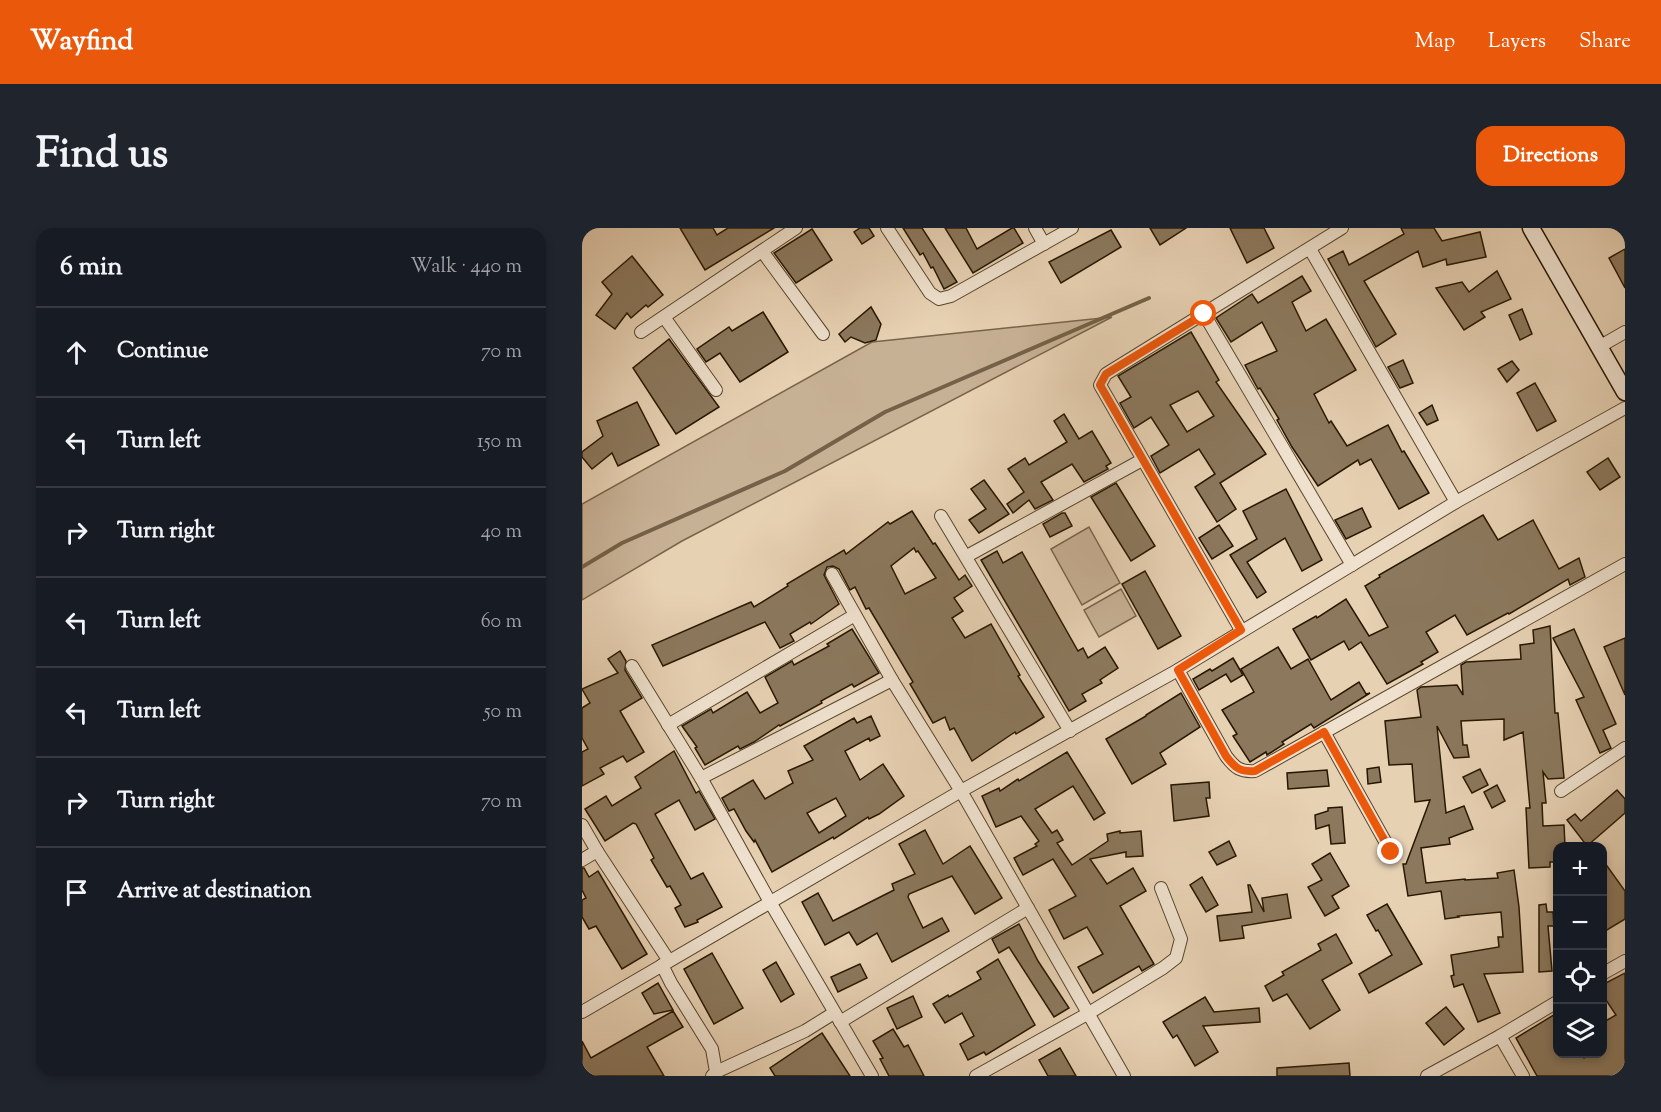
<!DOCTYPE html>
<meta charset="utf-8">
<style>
:root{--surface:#171b24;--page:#20242c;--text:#f1f3f6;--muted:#9ea1a6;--line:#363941;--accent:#ea580c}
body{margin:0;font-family:"Sorts Mill Goudy",serif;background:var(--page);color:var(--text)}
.controls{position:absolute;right:18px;bottom:18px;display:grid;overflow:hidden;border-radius:12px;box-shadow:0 3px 9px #0003}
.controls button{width:54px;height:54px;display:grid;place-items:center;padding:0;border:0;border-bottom:2px solid var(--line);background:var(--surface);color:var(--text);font:30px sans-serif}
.stop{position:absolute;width:18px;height:18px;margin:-14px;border:4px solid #ea580c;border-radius:50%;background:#fff}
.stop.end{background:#ea580c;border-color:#fff;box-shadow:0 2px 6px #0008}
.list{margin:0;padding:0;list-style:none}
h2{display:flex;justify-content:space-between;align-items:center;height:78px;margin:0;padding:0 24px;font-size:26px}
h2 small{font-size:20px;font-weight:400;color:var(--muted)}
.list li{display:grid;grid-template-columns:39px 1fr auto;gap:18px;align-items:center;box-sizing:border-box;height:90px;padding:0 24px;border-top:2px solid var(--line)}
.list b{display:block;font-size:22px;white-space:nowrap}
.list em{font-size:20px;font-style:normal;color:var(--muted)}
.icon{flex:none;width:33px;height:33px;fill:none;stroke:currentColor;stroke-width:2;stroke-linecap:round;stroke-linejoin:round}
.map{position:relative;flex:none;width:1043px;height:848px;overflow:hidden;border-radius:18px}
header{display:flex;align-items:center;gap:36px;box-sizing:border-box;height:84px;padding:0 30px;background:var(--accent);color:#fff}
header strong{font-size:28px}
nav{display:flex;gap:33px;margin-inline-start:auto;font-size:21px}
.intro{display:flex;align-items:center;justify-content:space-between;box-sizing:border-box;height:144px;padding:0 36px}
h1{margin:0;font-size:42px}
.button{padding:15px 27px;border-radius:18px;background:var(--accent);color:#fff;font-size:21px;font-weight:700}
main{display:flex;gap:36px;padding:0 36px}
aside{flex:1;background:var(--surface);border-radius:18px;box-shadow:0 3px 9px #0003}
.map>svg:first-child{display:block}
.green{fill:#c7b195;stroke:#78644a;stroke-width:1.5}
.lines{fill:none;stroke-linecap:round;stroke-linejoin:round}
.stream{stroke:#746147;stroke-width:4}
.building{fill:#8b785d;stroke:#281700;stroke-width:1.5;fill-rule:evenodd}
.street-casing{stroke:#58462d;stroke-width:14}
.secondary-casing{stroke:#281700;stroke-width:19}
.street{stroke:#efe1ce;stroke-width:12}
.secondary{stroke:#efe1ce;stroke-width:16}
.route{stroke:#ea580c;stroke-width:8}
</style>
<header>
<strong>Wayfind</strong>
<nav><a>Map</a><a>Layers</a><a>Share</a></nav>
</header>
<div class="intro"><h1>Find us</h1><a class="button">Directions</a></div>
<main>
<aside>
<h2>6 min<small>Walk · 440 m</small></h2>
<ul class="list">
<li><svg class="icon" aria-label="ahead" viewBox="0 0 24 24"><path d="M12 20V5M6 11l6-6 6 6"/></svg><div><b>Continue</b></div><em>70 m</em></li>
<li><svg class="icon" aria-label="left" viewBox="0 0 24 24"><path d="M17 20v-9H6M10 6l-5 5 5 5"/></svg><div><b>Turn left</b></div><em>150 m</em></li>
<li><svg class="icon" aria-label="right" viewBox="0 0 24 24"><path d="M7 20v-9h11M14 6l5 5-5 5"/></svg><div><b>Turn right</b></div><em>40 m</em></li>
<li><svg class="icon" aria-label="left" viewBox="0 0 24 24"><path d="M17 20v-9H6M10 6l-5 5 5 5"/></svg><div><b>Turn left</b></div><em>60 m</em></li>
<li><svg class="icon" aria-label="left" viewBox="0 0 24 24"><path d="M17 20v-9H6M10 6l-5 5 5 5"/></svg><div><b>Turn left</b></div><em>50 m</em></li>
<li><svg class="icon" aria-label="right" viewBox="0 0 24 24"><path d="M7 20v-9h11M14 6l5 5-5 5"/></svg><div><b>Turn right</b></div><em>70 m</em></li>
<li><svg class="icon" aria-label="arrive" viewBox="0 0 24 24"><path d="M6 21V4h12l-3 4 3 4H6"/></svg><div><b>Arrive at destination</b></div></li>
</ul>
</aside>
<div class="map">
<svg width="1043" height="848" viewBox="0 0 1043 848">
<rect width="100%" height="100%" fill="#e7d1b3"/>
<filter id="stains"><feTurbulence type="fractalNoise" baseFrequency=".00333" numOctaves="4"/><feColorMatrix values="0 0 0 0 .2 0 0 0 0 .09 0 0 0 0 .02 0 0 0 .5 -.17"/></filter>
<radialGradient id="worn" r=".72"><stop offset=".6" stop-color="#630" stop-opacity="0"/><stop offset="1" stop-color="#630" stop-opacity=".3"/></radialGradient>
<!-- green -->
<g class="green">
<path d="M530,89L100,313L0,372V276L290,114Z"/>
<path d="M507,299L538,355L500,377L469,321Z"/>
<path d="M539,361L554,388L517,409L502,382Z"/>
</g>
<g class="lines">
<!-- stream -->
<path class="stream" d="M0,339L40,315L203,243L303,184L567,70"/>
</g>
<!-- building -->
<g class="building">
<path d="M98,0H131L135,7L146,0H192L123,42Z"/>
<path d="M278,0H287L292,8L280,16L272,4Z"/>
<path d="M321,0H340L375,54L362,61L351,39L349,40L341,25L338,27Z"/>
<path d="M363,0H384L395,21L430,0H432L441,15L391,45Z"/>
<path d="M568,0H604L578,17Z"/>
<path d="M648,0H682L692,20L665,35Z"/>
<path d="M819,0H852L860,13L898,4L904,29L865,37L864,31L841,39L836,23L782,53L814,106L794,119L746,31L761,23L767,37L822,6Z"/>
<path d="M230,1L250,32L214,55L192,25Z"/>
<path d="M529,2L539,19L479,55L467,34Z"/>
<path d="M1043,21V60L1027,30Z"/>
<path d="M50,28L81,67L66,79L64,77L49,90L45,85L33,101L14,87L30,66L20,54Z"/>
<path d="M915,43L929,71L899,84L903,89L882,102L854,60L880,54L887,64Z"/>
<path d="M720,48L729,63L710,74L724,103L744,91L774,142L732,166L747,195L749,193L765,218L806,197L820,224L822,223L847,265L817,281L789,231L778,237L776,232L736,258L710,219L695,192L697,191L678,160L676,161L663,137L695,123L680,94L649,114L634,90L670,66L676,75Z"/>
<path d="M289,79L299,96L294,112L283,115L269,109L263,114L257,106Z"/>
<path d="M940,81L950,106L938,112L927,87Z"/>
<path d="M181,84L206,124L158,154L138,125L124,134L115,121L147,99L150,103Z"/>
<path d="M609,104L637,152L634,154L684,226L638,255L654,281L635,294L613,259L633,246L617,221L578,245L569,228L587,217L569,189L552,200L538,175L549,169L536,148ZM616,163L632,188L605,204L588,177Z"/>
<path d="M87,111L137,179L94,206L51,140Z"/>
<path d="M821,132L831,155L818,160L806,139Z"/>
<path d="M930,133L937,142L925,154L916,141Z"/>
<path d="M953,155L974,193L955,203L935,165Z"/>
<path d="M55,174L77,217L36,238L30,225L10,241L0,229V224L21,208L15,193Z"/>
<path d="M850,177L856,192L845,197L837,185Z"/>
<path d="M482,186L497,211L510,203L529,235L524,238L526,241L502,254L490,236L459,254L471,272L453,281L447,272L431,285L425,276L442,264L426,241L443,230L447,237L485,214L472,193Z"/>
<path d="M1026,230L1038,249L1018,262L1005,244Z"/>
<path d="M402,252L427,286L397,305L387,292L404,281L389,261Z"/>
<path d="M534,255L573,318L549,333L509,269Z"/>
<path d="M704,261L740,332L720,343L703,310L665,334L684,364L675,370L648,327L675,311L661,283Z"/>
<path d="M780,280L789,299L764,311L753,292Z"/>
<path d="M330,283L351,316L353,315L377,352L383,347L390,358L372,370L381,383L370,390L383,410L409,396L438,447L436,448L462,489L451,496L434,506L433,504L390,533L372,500L368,502L363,489L351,495L328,456L331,454L287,380L284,381L273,359L268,362L257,341L251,338L245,339L242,347L257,376L229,396L228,394L208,406L212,413L198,420L183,394L81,438L70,417L169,374L172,379L206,358L205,356L262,322L264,326L306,294L308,296ZM332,320L334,324L336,323L354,350L323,366L309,338Z"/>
<path d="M480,285H483L490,298L468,309L461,296Z"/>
<path d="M901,287L916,312L951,292L977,341L997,330L1003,349L988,357L986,351L927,386L926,385L885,407L873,387L844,404L856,424L839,434L841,436L805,456L779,414L767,422L762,413L729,432L711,401L734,388L735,390L764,371L787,408L806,399L783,358L798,349L797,347Z"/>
<path d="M637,297L651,318L630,331L617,310Z"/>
<path d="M415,323L421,335L440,324L496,423L501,420L506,430L523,419L536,440L518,452L520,455L500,466L504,473L487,483L399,332Z"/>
<path d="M563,343L599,408L576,421L540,356Z"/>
<path d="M968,398L973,485H976L982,550L966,551L961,544L964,575H960L961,598L982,597L983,618H975V634H968V639L947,640L944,580H948L941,504L922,512V491L879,493L881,517H885L887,529L872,530L855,498L864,585L882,578L891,601L867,610L868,616L839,620L844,655L883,651V652L916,650L915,645L932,642L937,679L941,744L902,746L918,785L896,794L881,756L872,759L869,748L872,747L869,727L917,719L916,709H921L919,684L876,688L877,689L863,691L859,663L826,668L821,636H824L848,572L833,574L830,536L807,537L803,493L839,489L835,462L839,459L875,457L881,467L879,437L884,434L939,431L938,417L952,415L951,402Z"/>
<path d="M270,401L297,445L272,459L270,456L239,473L240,475L198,498L197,497L172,514L158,521L156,518L123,537L113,520L115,519L100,498L129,481L131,485L165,464L178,485L196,475L183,449L210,433L212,437L247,418L245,416Z"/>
<path d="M992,401L1034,496L1021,502L1029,520L1018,525L994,472L1002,469L971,410Z"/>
<path d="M1043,410V467L1022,419Z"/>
<path d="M696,419L709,441L726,431L749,472L777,454L784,466L788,465L732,500L729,496L700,514L702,516L685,527L684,524L668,534L651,508L655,506L640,482L672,464L659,441Z"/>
<path d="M38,423L44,433L43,442L60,470L38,483L62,524L45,534L41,528L18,540L22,546L0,558V524L6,521L0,510V480L8,475L0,461L36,445L26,431Z"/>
<path d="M651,430L661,447L649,454L644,446L617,462L611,451L628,441L630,443Z"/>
<path d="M599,465L618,499L578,525L584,536L550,556L524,511L564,488V487Z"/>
<path d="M289,488L298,508L288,513L287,510L263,523L278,552L301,536L322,568L297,586L287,591L286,589L252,611L251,609L190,644L173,612L172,614L164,603L152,581L147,583L140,570L171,552L183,571L211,555L206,543L231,532L222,518L272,490L275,495ZM254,570L264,588L237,605L225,585Z"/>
<path d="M92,523L114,565L117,563L133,591L113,602L97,572L73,586L109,651L121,645L140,679L115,692L116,694L103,699L93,680L99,677L88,658L85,659L69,632L72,630L54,596L51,595L23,613L3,581L24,568L30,578L59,560L53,549Z"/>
<path d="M485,524L523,585L512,592L491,558L453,581L470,605L475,602L481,612L475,615L490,637L526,613L525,606L538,603V605L559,603L561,628L544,629V624L508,631L525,656L551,640L564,663L538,678L572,736L560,743L557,738L511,765L496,739L521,726L505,699L482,711L467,682L494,668L471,631L441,647L432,630L455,618L453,616L457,613L439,588L414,599L400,568L417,560L418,563L436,551L437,553Z"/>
<path d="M797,539L799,554L786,556L785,541Z"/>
<path d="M898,541L906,557L890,565L881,549Z"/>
<path d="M745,542L747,558L706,561L705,545Z"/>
<path d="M627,554L628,570H624L627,588L592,593L589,557Z"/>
<path d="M915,557L923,573L910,580L902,564Z"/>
<path d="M1035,562L1043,571V585L1005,618L985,592L993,586L999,593Z"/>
<path d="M760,579L763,615L749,616L747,597L734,601L733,587L746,583V580Z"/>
<path d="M343,602L361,636L388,618L420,670L393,686L370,648L327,666L326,669L341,700L360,690L367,703L310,734L295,705L275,717L267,704L243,717L220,674L236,665L251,693L312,662L310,656L333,646L317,616Z"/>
<path d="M647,613L654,628L635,637L627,624Z"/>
<path d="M748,625L767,658L750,668L757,680L743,688L726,659L740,652L730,636Z"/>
<path d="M1020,631L1043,663V691L1020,705Z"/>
<path d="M0,640H2L7,649L16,643L65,726L40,741L14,698L7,701L0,689V672L4,670L0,662Z"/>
<path d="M620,649L636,677L624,684L608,657Z"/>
<path d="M666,657H668L682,684L680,670L705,666L709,690L660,698L662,710L638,713L635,688L670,684Z"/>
<path d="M805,676L840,736L787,765L777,746L810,727L796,702L794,703L785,687Z"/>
<path d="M964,676L965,684H971L972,698H966L970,743L957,744V677Z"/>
<path d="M437,696L456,733L487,780L472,789L427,719L417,725L410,711Z"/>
<path d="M754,706L770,735L740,752L758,782L728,801L705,766L691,773L683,758L702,747L700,744L739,722L736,716Z"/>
<path d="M130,725L161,780L132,796L102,741Z"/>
<path d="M416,731L453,797L404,827L402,824L386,832L378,816L392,808L380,785L363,795L351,776L366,767L367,769L399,751L395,744Z"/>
<path d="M194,734L212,766L199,774L181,742Z"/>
<path d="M278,736L285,750L256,764L249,749Z"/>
<path d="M1043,745V848H955L934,810L975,785V825H998L1002,830L1010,825H1020V820L1024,818L1020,811V795L1034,787L1020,766V757Z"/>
<path d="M76,755L91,782L72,786L60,765Z"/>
<path d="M331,768L340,789L315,801L305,780Z"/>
<path d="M623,769L632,784L677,780L678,794L621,798L636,824L613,838L595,807L591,810L581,794Z"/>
<path d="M864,779L882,801L862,817L844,795Z"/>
<path d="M91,783L101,799L65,819L82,848H0V813L9,830Z"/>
<path d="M311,801L322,819L326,817L342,848H307L298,831L301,830L291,813Z"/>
<path d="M240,805L268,848H193L188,840Z"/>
<path d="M478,820L494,848H466L457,832Z"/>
<path d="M767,835L768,848H695V840Z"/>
</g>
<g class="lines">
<!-- street casing -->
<g class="street-casing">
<g id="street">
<path d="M305,0L348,65L357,71L369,68L490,0"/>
<path d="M453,0L462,16"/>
<path d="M728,21L874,274"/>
<path d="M180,23L241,106"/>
<path d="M622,86L770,337"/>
<path d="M82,89L134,162"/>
<path d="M59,104L214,0"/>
<path d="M1017,119L1043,104"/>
<path d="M359,288L488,503"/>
<path d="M385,328L560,232"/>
<path d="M250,346L310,452L379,563L542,848"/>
<path d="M659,402L518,157L524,146L760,0"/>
<path d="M50,438L119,550L188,674L290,848"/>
<path d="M596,442L644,528C653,540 658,544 673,543L1043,336"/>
<path d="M86,497L273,387"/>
<path d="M742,504L809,624"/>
<path d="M119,550L310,452"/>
<path d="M979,563L1043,520"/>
<path d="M0,597L15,623"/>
<path d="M0,632L15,623L87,733"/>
<path d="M80,737L89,755L130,821L134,844L130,848"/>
<path d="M1020,746L1043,733"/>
<path d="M0,784L379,563L596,442L874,274L1043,180"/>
<path d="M258,794L446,680"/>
<path d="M918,808L941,848"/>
<path d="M134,844L223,803L252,785"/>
<path d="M394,848L507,785L581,740L594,730L599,711L579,660"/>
<path d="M845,848L918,808L975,774"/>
</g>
</g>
<!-- secondary casing -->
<g class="secondary-casing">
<path id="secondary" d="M949,0L1043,164"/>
</g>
<!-- street -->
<use href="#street" class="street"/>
<!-- secondary -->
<use href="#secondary" class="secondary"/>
</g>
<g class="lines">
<!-- route -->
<path class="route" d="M622,86L524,146L518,157L659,402L596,442L644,528C653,540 658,544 673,543L742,504L809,624"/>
</g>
<rect width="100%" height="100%" filter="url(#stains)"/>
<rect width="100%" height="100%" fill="url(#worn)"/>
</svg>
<div class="controls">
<button>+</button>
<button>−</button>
<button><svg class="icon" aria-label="locate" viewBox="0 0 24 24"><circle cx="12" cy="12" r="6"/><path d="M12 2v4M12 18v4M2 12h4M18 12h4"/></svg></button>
<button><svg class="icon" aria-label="layers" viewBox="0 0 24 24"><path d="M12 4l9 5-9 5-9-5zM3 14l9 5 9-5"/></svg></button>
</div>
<div class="stop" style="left:622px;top:86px"></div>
<div class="stop end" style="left:809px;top:624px"></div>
</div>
</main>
